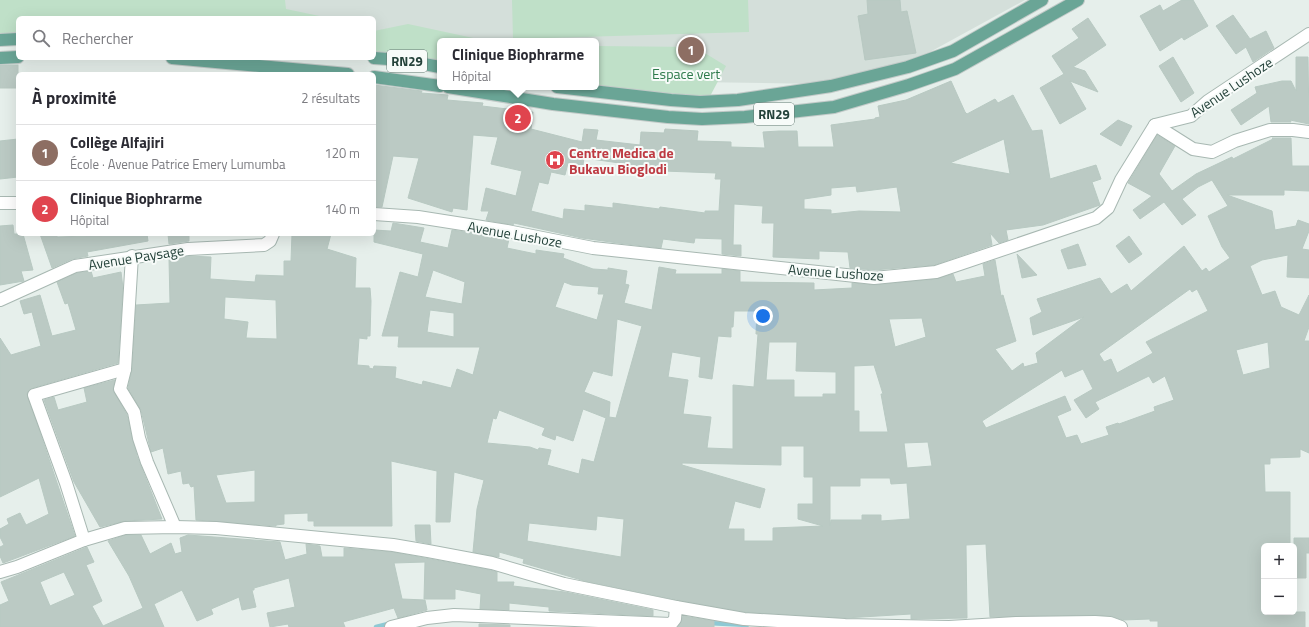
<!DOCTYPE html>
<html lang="fr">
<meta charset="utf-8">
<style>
:root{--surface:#fff;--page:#f7f7f7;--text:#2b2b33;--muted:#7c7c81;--line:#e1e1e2;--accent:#7c3aed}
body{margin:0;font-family:"Titillium Web",sans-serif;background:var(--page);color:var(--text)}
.controls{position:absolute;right:12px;bottom:12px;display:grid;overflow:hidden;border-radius:6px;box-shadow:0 4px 16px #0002}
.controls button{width:36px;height:36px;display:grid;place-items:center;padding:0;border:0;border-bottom:1px solid var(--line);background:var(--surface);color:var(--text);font:20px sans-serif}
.you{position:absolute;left:763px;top:316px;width:14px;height:14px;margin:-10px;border:3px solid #fff;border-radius:50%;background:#1a73e8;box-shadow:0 0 0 6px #1a73e833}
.badge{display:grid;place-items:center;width:26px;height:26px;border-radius:50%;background:var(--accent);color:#fff;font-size:13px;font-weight:700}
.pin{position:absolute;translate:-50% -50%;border:2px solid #fff;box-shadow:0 1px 4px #0006}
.popup{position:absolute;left:437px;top:38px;width:162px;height:52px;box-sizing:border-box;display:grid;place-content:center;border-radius:6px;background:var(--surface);filter:drop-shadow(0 1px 3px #0005);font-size:13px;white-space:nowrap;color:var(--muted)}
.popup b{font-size:15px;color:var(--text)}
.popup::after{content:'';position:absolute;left:50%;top:100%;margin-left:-8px;border:8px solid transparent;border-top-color:var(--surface)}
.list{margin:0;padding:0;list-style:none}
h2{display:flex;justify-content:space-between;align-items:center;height:52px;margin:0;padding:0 16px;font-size:17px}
h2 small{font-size:13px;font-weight:400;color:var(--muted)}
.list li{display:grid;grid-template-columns:26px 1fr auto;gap:12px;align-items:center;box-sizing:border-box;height:56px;padding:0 16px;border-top:1px solid var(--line)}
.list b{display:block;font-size:15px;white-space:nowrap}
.list p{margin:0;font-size:13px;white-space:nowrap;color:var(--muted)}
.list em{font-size:13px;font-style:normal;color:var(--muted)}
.icon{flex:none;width:22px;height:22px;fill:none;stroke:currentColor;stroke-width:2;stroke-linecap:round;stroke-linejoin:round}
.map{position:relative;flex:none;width:1309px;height:627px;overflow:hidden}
.search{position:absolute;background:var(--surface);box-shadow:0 4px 16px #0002;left:16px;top:16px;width:360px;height:44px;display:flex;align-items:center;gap:10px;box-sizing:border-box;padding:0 14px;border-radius:6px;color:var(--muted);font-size:15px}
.panel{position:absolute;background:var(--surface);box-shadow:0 4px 16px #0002;left:16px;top:72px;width:360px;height:164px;border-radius:6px}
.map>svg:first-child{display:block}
.built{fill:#d4dfda}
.green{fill:#bfe0c8}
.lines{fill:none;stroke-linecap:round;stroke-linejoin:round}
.stream{stroke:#8ec9d4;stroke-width:4.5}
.building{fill:#bbcac4;stroke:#b8c9c2;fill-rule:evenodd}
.minor-casing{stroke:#a8b8b2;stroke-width:14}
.primary-casing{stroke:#c2cac8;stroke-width:14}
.minor{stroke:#fff;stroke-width:12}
.primary{stroke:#6aa596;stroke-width:12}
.labels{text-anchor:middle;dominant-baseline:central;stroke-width:4;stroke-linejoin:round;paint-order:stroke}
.shield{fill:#f7fbf9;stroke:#637a73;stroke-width:1}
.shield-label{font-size:13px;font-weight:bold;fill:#24423a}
.park-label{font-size:14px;fill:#2d7a4b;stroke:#f7fbf9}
.street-label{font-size:14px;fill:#24423a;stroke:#f7fbf9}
.health-label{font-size:14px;font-weight:bold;fill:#be3a42;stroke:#f7fbf9;text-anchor:start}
</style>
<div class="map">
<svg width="1309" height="627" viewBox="0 0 1309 627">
<rect width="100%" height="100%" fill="#e6efeb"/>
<!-- built -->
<path class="built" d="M276,0H1025L919,58L820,84L693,82L596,67V41H374V18H276Z"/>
<!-- green -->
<g class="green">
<path d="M0,0H285L286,9L329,18H18V39L0,40Z"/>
<path d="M512,0H748L749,32L513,39Z"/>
<path d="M408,24L478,39L484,41H440V68L374,58V31Z"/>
<path d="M596,46L695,47L726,66L707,102L616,94L596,83Z"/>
</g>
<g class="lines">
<!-- stream -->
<g class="stream">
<path d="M708,623L747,625"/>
<path d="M376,627L392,623"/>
</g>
</g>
<!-- building -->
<g class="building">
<path d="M867,0H900L901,12L907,11L916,53L865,60L858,16L868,14Z"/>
<path d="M1182,0H1193L1208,26L1184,40L1182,37L1160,51L1140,16L1160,5L1163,11Z"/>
<path d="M1233,15L1250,39L1266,31L1274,48L1253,62L1246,47L1236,54L1216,26Z"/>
<path d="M1088,18L1106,45L1073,67L1085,71L1098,92L1070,81L1086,109L1060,124L1040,88L1064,74L1052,56L1079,38L1072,29Z"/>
<path d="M1173,57L1194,93L1181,102L1159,66Z"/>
<path d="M1296,57H1308L1309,124L1290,120L1291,122H1271L1269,106L1241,125L1231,110L1257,93L1255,87L1282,81H1291L1296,91Z"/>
<rect x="0" y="65" width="18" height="23"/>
<path d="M951,81L965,112L967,114L995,99L998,103L1013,95L1032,131L1042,130L1050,179L1096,165L1101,179L1092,182L1100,205L1043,225L1006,230L1008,240L999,243L990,233L992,245L934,265L874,270L850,268L848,252L819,251V259L773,257L774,223H762L763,206L734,204L733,245H741V256L722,254V239L695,238L694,243L663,239L661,248L618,243L582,238L514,223L513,225L486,220L489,211H481L486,188L516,196L522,171L491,164L498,137L473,135L467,210L453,208L452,212L408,198L419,158L393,156L382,207H374V85L422,91L421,93L448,95L447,100L483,103L482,106L533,112L531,129L582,142L584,129L598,130L596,140L640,145L641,132L664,133L665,129L698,131L697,141L731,142V147L765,148L763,132L779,131H797L798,147H834L831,125L875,119V118L880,117L878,106L906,100ZM1004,139L1010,174L950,163ZM584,158L641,166L665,167L664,171L716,173L715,179H721L719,211H705V213L660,207L659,209L613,203V208L585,205V211L564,209L563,219L531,211L539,182L548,184L551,172L565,175L568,163L583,165ZM856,186L857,192L897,187L901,212L859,211L831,214V210L804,209V199L831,195V188Z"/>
<path d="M1118,120L1132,126L1121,146L1100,134Z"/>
<path d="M1157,135L1175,146L1159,174L1172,191L1196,174L1232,157L1233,159L1273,139L1272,138H1291L1292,166H1309V191L1284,190V195H1227L1272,211L1275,230L1296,226L1298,220L1309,224V231L1302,249L1309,250V278L1287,277L1288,255L1262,260L1250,266L1262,295L1275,291L1281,307L1299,315L1309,295V327L1304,341H1309V453L1300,449V457L1270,458V464H1264L1265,492H1290V546H1264V570L1261,584L1264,585V612H1305V627H1158V621H1150V619L1123,620L1111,616L1095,615L990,617L986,544L966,545L967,618L911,619V614L845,618L745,612L677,600L585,581L523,563L524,559L499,552V557L473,552L477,509L484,480L454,472L450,522H436L437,471L391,461L392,526H314V521H308V513L284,514V524L276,525V526L196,520L194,486L191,487L189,483L183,484L181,471L168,474L163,448L151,452L141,410L128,388L132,369L136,305L170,303L169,259L189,256L211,257L210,279L255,282L256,275L284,276V261H291L292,234H331L327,249L356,258L355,288H370L371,301L370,336H367V339L359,338L357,365L369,366V368L373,369L374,366L396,367L395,378L422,385L423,381L451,388L457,369L473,375L480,347H398L399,336H382L400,272L418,277L423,254L374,242V230L391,231L393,223L424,228L420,242L448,248L452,230L509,239L507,248L536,254V250L564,254L563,258L593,269L608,270V268L627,271L625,284L629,285L624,303L652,310L659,267L676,270L675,274H722V269L740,271V282L814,283V290L852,288V283L875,285L937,279L953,274L956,282L985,276L983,264L995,260L1001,296L1003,295L1016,341L995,349L1012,371L1023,363L1024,367L1038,363L1036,353L1084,317L1033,335L1030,318L1042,312L1037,299L1100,278L1111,294L1127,284L1131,291L1184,246L1202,271L1206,268L1209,272L1230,258L1222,247L1208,216L1228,206L1212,180L1198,187L1182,199L1196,215L1182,225L1164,202L1140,219L1133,210L1152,196L1128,183ZM433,270L465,282L462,304L425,297ZM564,282L572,285L599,287L598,294H604L597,320L555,307ZM1190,289L1192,292L1197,289L1208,311L1146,342L1153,353L1117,373L1111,359L1104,362L1099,354ZM225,297L276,300L277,339L246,338L248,322L224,319ZM430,310L454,313V337L427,332ZM734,311H757L756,334H758L754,387L733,385V449L707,448L711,417L683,414L688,380L668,377L672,352L701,357L699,377L712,379L718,336L731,337V327H733ZM922,318L926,337L895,347L889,319ZM617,319L642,326L616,418L609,417L610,402L584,392L593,371L612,376ZM769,342H797L796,371L836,372V394H823V397H794V380H766ZM1268,342L1270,368L1243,375L1236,350ZM874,365L883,394H881L888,432H859V411H854V366ZM1083,369L1093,389L1074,400L1086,418L1099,409L1095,402L1149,376L1153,383L1165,376L1174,400L1154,407L1155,411L1119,424L1118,423L1106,427L1109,435L1081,444L1077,435L1066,438L1057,416L1071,410L1065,396L986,428L982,421L1062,370L1065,377ZM583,409L606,418L594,462L582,459L579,474L547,465L551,450L539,448L538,450L530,447L487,443L493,418L496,419L499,410L545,428L542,435L555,440L556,435L573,441ZM928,442L932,466L907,468L904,443ZM781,446H804V477H813V504H798V519L823,526L773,528V541H744V529H728L735,501L760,508L765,489L682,465V463L781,465ZM255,470V502L226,503L216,475ZM860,478H890L891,484L907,483L910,519L881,521V515H862V520H831L830,526V486H860ZM597,516L624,519L621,557L527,541L529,523L596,530Z"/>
<path d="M18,139V177L0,179V141Z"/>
<path d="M13,225L14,234H23L33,270L21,271L24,281L0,285V226Z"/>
<path d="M40,234H57V237L147,234L148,241L87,252L88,256L72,259L52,268Z"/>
<path d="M168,234H189V241L169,244Z"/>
<path d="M1129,236L1142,254L1129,263L1116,246Z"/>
<path d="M1078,244L1086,265L1068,269L1061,250Z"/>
<path d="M1017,254L1037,275L1022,278Z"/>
<path d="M91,271L93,278L121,272L123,288L118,363L32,388L27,394L75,536L3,563L0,556V547L4,545L0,537V529L9,524L7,519L20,513L26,525L49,514L39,478L0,497V338L11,355L41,346L32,312L24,314L20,301L40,295L52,336L76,330L68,303L65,304L57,282L77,273Z"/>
<path d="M115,380L113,390L127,415L137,456L162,519L125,521L100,527L74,482L44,400L54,397L58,410L87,402L84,388Z"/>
<path d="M415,525H430L431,544L416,541Z"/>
<path d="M126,535H141L150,554L171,543L175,554L182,552L180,538L188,535L280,542L285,560L307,554L306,544L320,546L322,557H344V548L392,552L490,570L497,572V582H514L513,586L565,592L653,610V616L549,611V607L509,603V610L480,609L481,594L455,589V599H424L425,562L394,563L402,599L425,600L427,610L398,618L394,608L343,622L345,627H289L288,624L270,627L267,613L295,607L289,578L254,588V590H252L256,607L242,610L239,597L211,609L213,614L197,621L182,590L154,604L164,627H0V605L9,601L1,582L87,547L94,562L86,565L102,601L92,606L103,626L143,608L129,576L108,541ZM64,572L75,595L50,606L40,582Z"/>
<path d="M1294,538H1309V553H1306V578H1294Z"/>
<path d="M683,616L714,621V627H678Z"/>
<path d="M479,624L510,625V627H479Z"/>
</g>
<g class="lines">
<!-- minor casing -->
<g class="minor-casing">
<g id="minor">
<path d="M1155,125L1193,149L1212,152L1235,141L1270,130H1293L1309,132"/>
<path d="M0,203H18"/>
<path d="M374,214L418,217L507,231L593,248L874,278L936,272L1096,218L1108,208L1121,180L1155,125L1191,116L1208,101L1309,34"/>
<path d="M0,300L75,266L188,249L264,245L270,241L273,234"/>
<path d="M125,369L120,389L134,412L139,438L147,462L175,527"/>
<path d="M84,540L66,483L34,395L125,369L132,256"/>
<path d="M0,572L17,567L84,540L125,528L175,527L216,528L393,545L428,551L492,563L564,584L676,607"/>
<path d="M391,627L427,618L454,615L671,624L675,619L676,607L744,619L845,625L949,627L1016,623L1095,622L1110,623L1121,627"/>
</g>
</g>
<!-- primary casing -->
<g class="primary-casing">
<g id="primary">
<path d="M0,40L18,39"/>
<path d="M0,58L18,57"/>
<path d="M172,58L348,74"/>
<path d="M374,58L402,60L440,67"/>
<path d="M374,77L440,86"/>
<path d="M448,87L553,104L668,117L702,119L745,117L834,107L909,85L955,69L1078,0"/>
<path d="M557,87L671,100L700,102L738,100L831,86L908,67L953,51L1042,0"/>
</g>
</g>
<!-- minor -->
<use href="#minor" class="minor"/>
<!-- primary -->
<use href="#primary" class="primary"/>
</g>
<!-- icons -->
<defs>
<g id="hospital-disc" transform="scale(1)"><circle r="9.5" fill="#e0444e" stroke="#f7fbf9"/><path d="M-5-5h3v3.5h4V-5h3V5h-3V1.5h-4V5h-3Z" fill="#fff"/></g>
</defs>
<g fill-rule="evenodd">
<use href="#hospital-disc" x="555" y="160"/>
</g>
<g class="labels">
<!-- shield labels -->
<g class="shield">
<rect x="387" y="50" width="40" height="22" rx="3"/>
<rect x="754" y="103" width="40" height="22" rx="3"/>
</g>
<g class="shield-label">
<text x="407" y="61">RN29</text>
<text x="774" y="114">RN29</text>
</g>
<!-- park labels -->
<g class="park-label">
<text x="686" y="73">Espace vert</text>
</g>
<!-- street labels -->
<g class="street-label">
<text transform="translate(1231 87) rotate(-34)">Avenue Lushoze</text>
<text transform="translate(515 234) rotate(10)">Avenue Lushoze</text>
<text transform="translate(136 257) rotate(-9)">Avenue Paysage</text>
<text transform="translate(836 272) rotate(4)">Avenue Lushoze</text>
</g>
<!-- health labels -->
<g class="health-label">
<text x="569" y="152">Centre Medica de<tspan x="569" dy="16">Bukavu Bioglodi</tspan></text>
</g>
</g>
</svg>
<div class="controls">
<button>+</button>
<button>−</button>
</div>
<div class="you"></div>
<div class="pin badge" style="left:691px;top:50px;background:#8d6e63">1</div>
<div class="pin badge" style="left:518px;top:118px;background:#e0444e">2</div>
<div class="popup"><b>Clinique Biophrarme</b>Hôpital</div>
<div class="search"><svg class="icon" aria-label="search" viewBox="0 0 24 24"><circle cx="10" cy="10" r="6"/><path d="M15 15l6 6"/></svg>Rechercher</div>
<section class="panel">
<h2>À proximité<small>2 résultats</small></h2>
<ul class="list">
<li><span class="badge" style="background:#8d6e63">1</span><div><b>Collège Alfajiri</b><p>École · Avenue Patrice Emery Lumumba</p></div><em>120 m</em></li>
<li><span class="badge" style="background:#e0444e">2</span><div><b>Clinique Biophrarme</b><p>Hôpital</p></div><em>140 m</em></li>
</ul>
</section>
</div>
